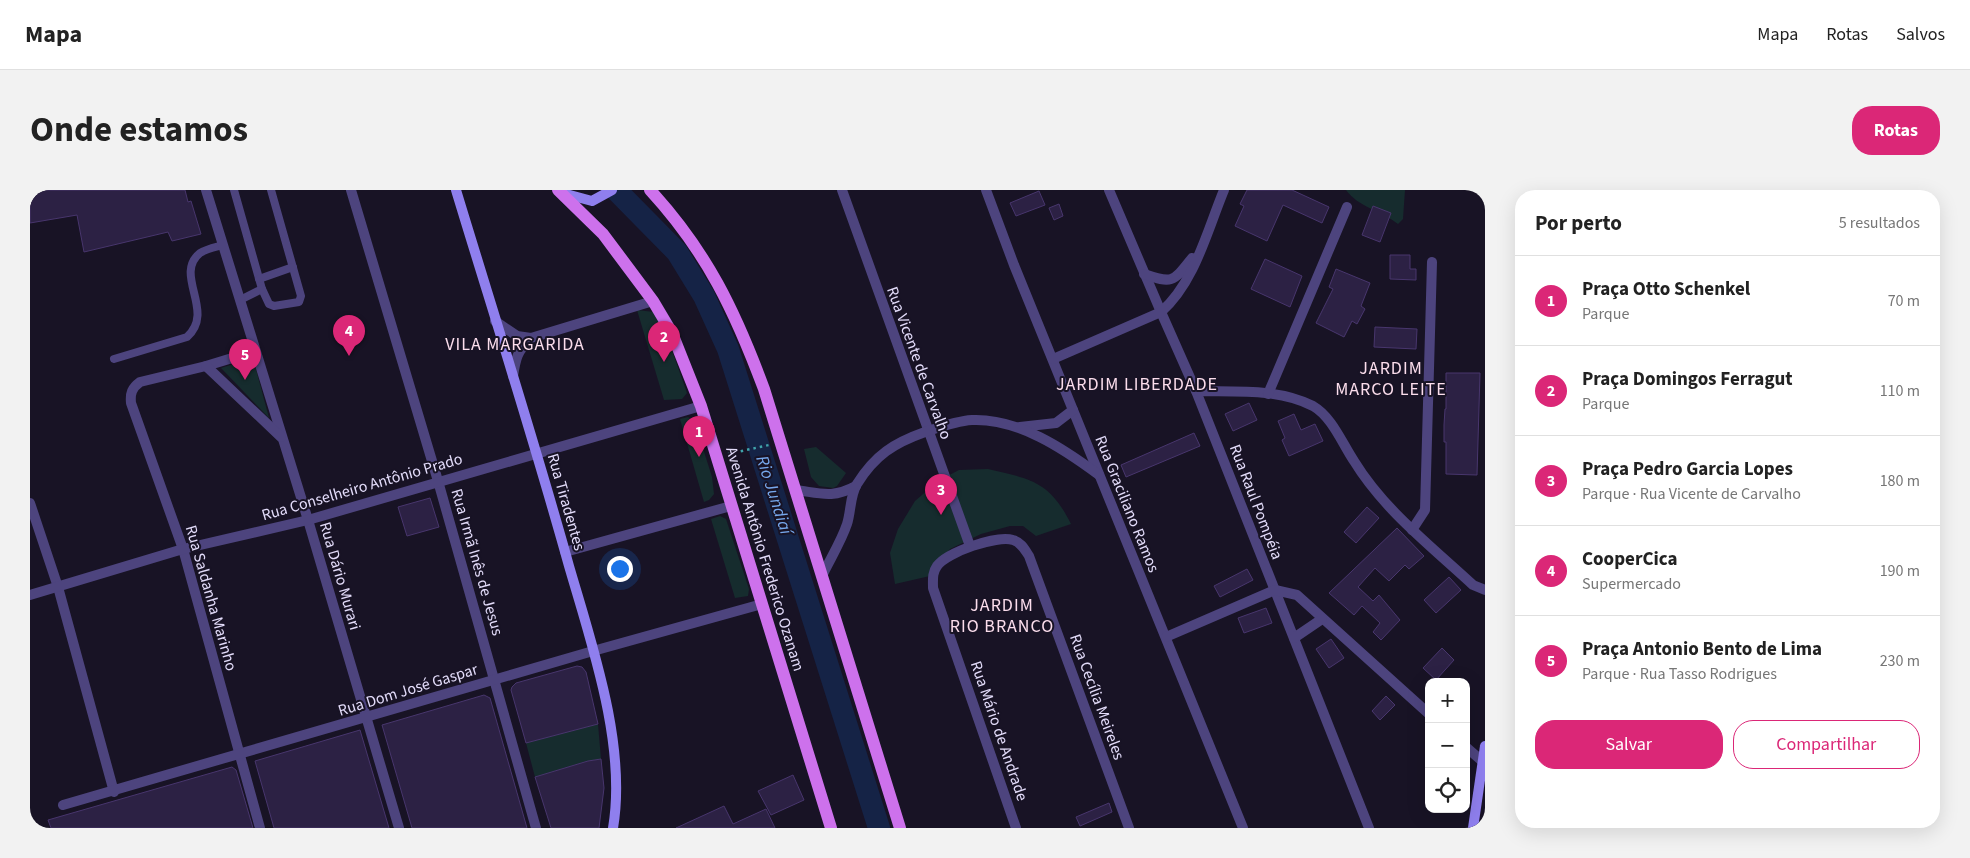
<!DOCTYPE html>
<html lang="pt">
<meta charset="utf-8">
<style>
:root{--surface:#fff;--page:#f2f2f2;--text:#222;--muted:#767676;--line:#e0e0e0;--accent:#db2777}
body{margin:0;font-family:"Source Sans 3",sans-serif;background:var(--page);color:var(--text)}
.controls{position:absolute;right:15px;bottom:15px;display:grid;overflow:hidden;border-radius:10px;box-shadow:0 5px 20px #0002}
.controls button{width:45px;height:45px;display:grid;place-items:center;padding:0;border:0;border-bottom:1px solid var(--line);background:var(--surface);color:var(--text);font:25px sans-serif}
.you{position:absolute;left:589px;top:378px;width:18px;height:18px;margin:-12px;border:4px solid #fff;border-radius:50%;background:#1a73e8;box-shadow:0 0 0 8px #1a73e833}
.badge{display:grid;place-items:center;width:32px;height:32px;border-radius:50%;background:var(--accent);color:#fff;font-size:16px;font-weight:700}
.pin{position:absolute;translate:-50% -41px;filter:drop-shadow(0 1px 2px #0008)}
.pin::after{content:'';position:absolute;top:26px;width:18px;height:15px;background:inherit;clip-path:polygon(0 0,100% 0,50% 100%)}
.list{margin:0;padding:0;list-style:none}
h2{display:flex;justify-content:space-between;align-items:center;height:65px;margin:0;padding:0 20px;font-size:21px}
h2 small{font-size:16px;font-weight:400;color:var(--muted)}
.list li{display:grid;grid-template-columns:32px 1fr auto;gap:15px;align-items:center;box-sizing:border-box;height:90px;padding:0 20px;border-top:1px solid var(--line)}
.list b{display:block;font-size:19px;white-space:nowrap}
.list p{margin:0;font-size:16px;white-space:nowrap;color:var(--muted)}
.list em{font-size:16px;font-style:normal;color:var(--muted)}
.actions{display:flex;gap:10px;padding:15px 20px}
.actions a{flex:1;padding:11px 0;border:1px solid var(--accent);border-radius:20px;text-align:center;font-size:18px;color:var(--accent)}
.actions .main{background:var(--accent);color:#fff}
.icon{flex:none;width:28px;height:28px;fill:none;stroke:currentColor;stroke-width:2;stroke-linecap:round;stroke-linejoin:round}
.map{position:relative;flex:none;width:1455px;height:638px;overflow:hidden;border-radius:20px}
header{display:flex;align-items:center;gap:30px;box-sizing:border-box;height:70px;padding:0 25px;background:var(--surface);border-bottom:1px solid var(--line)}
header strong{font-size:24px}
nav{display:flex;gap:28px;margin-inline-start:auto;font-size:18px}
.intro{display:flex;align-items:center;justify-content:space-between;box-sizing:border-box;height:120px;padding:0 30px}
h1{margin:0;font-size:35px}
.button{padding:12px 22px;border-radius:20px;background:var(--accent);color:#fff;font-size:18px;font-weight:700}
main{display:flex;gap:30px;padding:0 30px}
aside{flex:1;background:var(--surface);border-radius:20px;box-shadow:0 5px 20px #0002}
.map>svg:first-child{display:block}
.green{fill:#162c2e}
.lines{fill:none;stroke-linecap:round;stroke-linejoin:round}
.river{stroke:#152346;stroke-width:22}
.building{fill:#2c2144;stroke:#48366d}
.path{stroke:#40a3aa;stroke-width:2.5;stroke-dasharray:2.5 4;stroke-linecap:butt}
.lane{stroke:#4d447e;stroke-width:8}
.street{stroke:#4d447e;stroke-width:10}
.secondary{stroke:#8f7fee;stroke-width:10}
.primary{stroke:#cd71ec;stroke-width:12}
.labels{text-anchor:middle;dominant-baseline:central;stroke-width:4;stroke-linejoin:round;paint-order:stroke}
.street-label{font-size:16px;fill:#e3dcfa;stroke:#181325}
.neighbourhood-label{font-size:18px;letter-spacing:1px;fill:#fbddec;stroke:#181325}
.water-label{font-size:18px;font-style:italic;fill:#77a8ed;stroke:#181325}
</style>
<header>
<strong>Mapa</strong>
<nav><a>Mapa</a><a>Rotas</a><a>Salvos</a></nav>
</header>
<div class="intro"><h1>Onde estamos</h1><a class="button">Rotas</a></div>
<main>
<div class="map">
<svg width="1455" height="638" viewBox="0 0 1455 638">
<rect width="100%" height="100%" fill="#181325"/>
<!-- green -->
<g class="green">
<path d="M1316,0H1375L1373,29L1368,34C1352,21 1328,17 1316,0Z"/>
<path d="M607,120L624,122L640,155L657,203L652,209L634,210Z"/>
<path d="M223,168L239,228L191,178Z"/>
<path d="M658,227L665,233L682,287L684,304L679,310L674,312L650,229Z"/>
<path d="M786,257L816,283L807,296L803,298L789,296L781,287L774,259Z"/>
<path d="M958,279C1002,289 1020,292 1041,334L1006,346L993,336H980L951,344L920,359L900,386L865,394L860,363L868,339L885,311L908,291L929,280Z"/>
<path d="M690,326L696,329L719,399L718,406L705,408L681,329Z"/>
<path d="M568,534L571,569L558,571L505,587L496,553Z"/>
</g>
<g class="lines">
<!-- river -->
<path class="river" d="M586,0L647,62L674,106L698,159L849,638"/>
</g>
<!-- building -->
<g class="building">
<path d="M0,0H155L158,12L161,11L171,44L142,51L138,42L54,62L47,25L0,33Z"/>
<path d="M1217,0H1262L1299,17L1292,33L1253,15L1237,51L1205,36L1214,16L1210,14Z"/>
<path d="M1009,1L1015,15L986,26L980,13Z"/>
<path d="M1029,14L1033,26L1024,30L1019,18Z"/>
<path d="M1343,16L1361,23L1350,52L1332,45Z"/>
<path d="M1360,65H1380V79H1386V90L1360,89Z"/>
<path d="M1235,69L1272,86L1260,117L1221,99Z"/>
<path d="M1306,79L1340,93L1331,116L1335,119L1327,134L1322,131L1314,147L1286,133L1303,99L1299,97Z"/>
<path d="M1345,137L1387,139L1386,159L1344,157Z"/>
<path d="M1416,183H1450L1447,285L1416,284V252H1414V235L1415,219H1416Z"/>
<path d="M1219,213L1227,230L1203,241L1195,224Z"/>
<path d="M1264,224L1271,240L1285,234L1293,251L1259,266L1252,250L1255,248L1248,231Z"/>
<path d="M1164,243L1170,256L1096,287L1091,275Z"/>
<path d="M400,308L409,337L377,346L368,317Z"/>
<path d="M1337,317L1349,328L1326,353L1314,342Z"/>
<path d="M1367,338L1394,366L1379,379L1375,375L1359,391L1345,378L1328,397L1343,411L1349,405L1370,430L1351,450L1343,442L1350,433L1332,416L1324,425L1299,403Z"/>
<path d="M1217,379L1223,390L1190,407L1184,396Z"/>
<path d="M1419,387L1431,400L1406,423L1394,410Z"/>
<path d="M1236,418L1242,433L1214,443L1208,428Z"/>
<path d="M1301,449L1314,468L1299,478L1286,459Z"/>
<path d="M1412,458L1424,470L1406,490L1393,478Z"/>
<path d="M547,476L552,477L556,482L568,534L496,553L481,500L482,497L486,493Z"/>
<path d="M454,505L460,508L497,638H382L352,535Z"/>
<path d="M1356,506L1365,515L1350,530L1342,521Z"/>
<path d="M330,540L359,638H244L225,571Z"/>
<path d="M571,569L574,598L569,638H521L505,587L558,571Z"/>
<path d="M202,577L206,580L223,638H21L18,630Z"/>
<path d="M763,585L774,610L741,625L728,601Z"/>
<path d="M1079,613L1082,622L1050,636L1046,627Z"/>
<path d="M694,616L703,634L736,619L745,638H646Z"/>
</g>
<g class="lines">
<!-- path -->
<path class="path" d="M698,264L739,255"/>
<!-- lane -->
<g class="lane">
<path d="M204,0L232,99L239,114L244,116L269,112L271,106L241,0"/>
<path d="M229,89L263,77"/>
<path d="M210,110L232,99"/>
<path d="M84,169L157,147C186,121 143,85 170,63C176,59 186,57 193,55"/>
</g>
<!-- street -->
<g class="street">
<path d="M176,0L278,330L369,638"/>
<path d="M321,0L408,291L506,638"/>
<path d="M812,0L940,356"/>
<path d="M956,0L984,75L1213,638"/>
<path d="M1079,0L1131,122L1166,201L1339,638"/>
<path d="M1114,84C1143,94 1143,92 1162,68"/>
<path d="M465,131L487,146L501,148L623,111"/>
<path d="M225,161L176,176L110,192C102,198 100,203 101,213L153,359L230,638"/>
<path d="M1023,169L1131,122C1165,92 1177,41 1194,0"/>
<path d="M176,176L251,247"/>
<path d="M483,186C486,167 487,162 501,148"/>
<path d="M1166,201C1205,202 1248,198 1283,216C1302,227 1312,253 1324,271C1354,320 1401,356 1443,395L1455,400"/>
<path d="M1238,204L1317,17"/>
<path d="M990,237L1026,233L1043,220"/>
<path d="M765,300C790,303 802,309 826,296"/>
<path d="M0,313L28,397L84,602"/>
<path d="M1382,340L1395,320L1402,72"/>
<path d="M535,362L701,316"/>
<path d="M792,386C800,369 811,352 817,334C821,322 820,305 827,294C845,265 864,253 895,242C910,237 926,231 942,230C988,228 1034,259 1069,285"/>
<path d="M0,405L153,359L278,330L671,216"/>
<path d="M1136,447L1245,400L1267,405L1399,524"/>
<path d="M1264,448L1292,429"/>
<path d="M1436,557L1452,571"/>
<path d="M33,615L563,461L732,414"/>
<path d="M986,638L903,398C903,390 902,383 907,376C917,362 967,345 983,350C991,352 995,360 999,366L1099,638"/>
</g>
<!-- secondary -->
<g class="secondary">
<path d="M426,0C464,125 504,250 539,376C562,455 597,556 583,638"/>
<path d="M532,3L562,11L582,0"/>
<path d="M1443,638L1455,556"/>
</g>
<!-- primary -->
<g class="primary">
<path d="M528,0L573,44L623,111L642,143L671,216L801,638"/>
<path d="M620,0C677,62 705,121 734,199L870,638"/>
</g>
</g>
<g class="labels">
<!-- street labels -->
<g class="street-label">
<text transform="translate(889 173) rotate(70)">Rua Vicente de Carvalho</text>
<text transform="translate(332 297) rotate(-16)">Rua Conselheiro Antônio Prado</text>
<text transform="translate(536 312) rotate(74)">Rua Tiradentes</text>
<text transform="translate(1226 312) rotate(69)">Rua Raul Pompéia</text>
<text transform="translate(1097 314) rotate(68)">Rua Graciliano Ramos</text>
<text transform="translate(735 369) rotate(73)">Avenida Antônio Frederico Ozanam</text>
<text transform="translate(447 372) rotate(74)">Rua Irmã Inês de Jesus</text>
<text transform="translate(310 386) rotate(74)">Rua Dário Murari</text>
<text transform="translate(181 408) rotate(74)">Rua Saldanha Marinho</text>
<text transform="translate(378 500) rotate(-17)">Rua Dom José Gaspar</text>
<text transform="translate(1067 507) rotate(70)">Rua Cecília Meireles</text>
<text transform="translate(969 541) rotate(71)">Rua Mário de Andrade</text>
</g>
<!-- neighbourhood labels -->
<g class="neighbourhood-label">
<text x="485" y="154">VILA MARGARIDA</text>
<text x="1361" y="178">JARDIM<tspan x="1361" dy="21">MARCO LEITE</tspan></text>
<text x="1107" y="194">JARDIM LIBERDADE</text>
<text x="972" y="415">JARDIM<tspan x="972" dy="21">RIO BRANCO</tspan></text>
</g>
<!-- water labels -->
<g class="water-label">
<text transform="translate(744 305) rotate(72)">Rio Jundiaí</text>
</g>
</g>
</svg>
<div class="controls">
<button>+</button>
<button>−</button>
<button><svg class="icon" aria-label="locate" viewBox="0 0 24 24"><circle cx="12" cy="12" r="6"/><path d="M12 2v4M12 18v4M2 12h4M18 12h4"/></svg></button>
</div>
<div class="you"></div>
<div class="pin badge" style="left:669px;top:267px">1</div>
<div class="pin badge" style="left:634px;top:172px">2</div>
<div class="pin badge" style="left:911px;top:325px">3</div>
<div class="pin badge" style="left:319px;top:166px">4</div>
<div class="pin badge" style="left:215px;top:190px">5</div>
</div>
<aside>
<h2>Por perto<small>5 resultados</small></h2>
<ul class="list">
<li><span class="badge">1</span><div><b>Praça Otto Schenkel</b><p>Parque</p></div><em>70 m</em></li>
<li><span class="badge">2</span><div><b>Praça Domingos Ferragut</b><p>Parque</p></div><em>110 m</em></li>
<li><span class="badge">3</span><div><b>Praça Pedro Garcia Lopes</b><p>Parque · Rua Vicente de Carvalho</p></div><em>180 m</em></li>
<li><span class="badge">4</span><div><b>CooperCica</b><p>Supermercado</p></div><em>190 m</em></li>
<li><span class="badge">5</span><div><b>Praça Antonio Bento de Lima</b><p>Parque · Rua Tasso Rodrigues</p></div><em>230 m</em></li>
</ul>
<div class="actions"><a class="main">Salvar</a><a>Compartilhar</a></div>
</aside>
</main>
